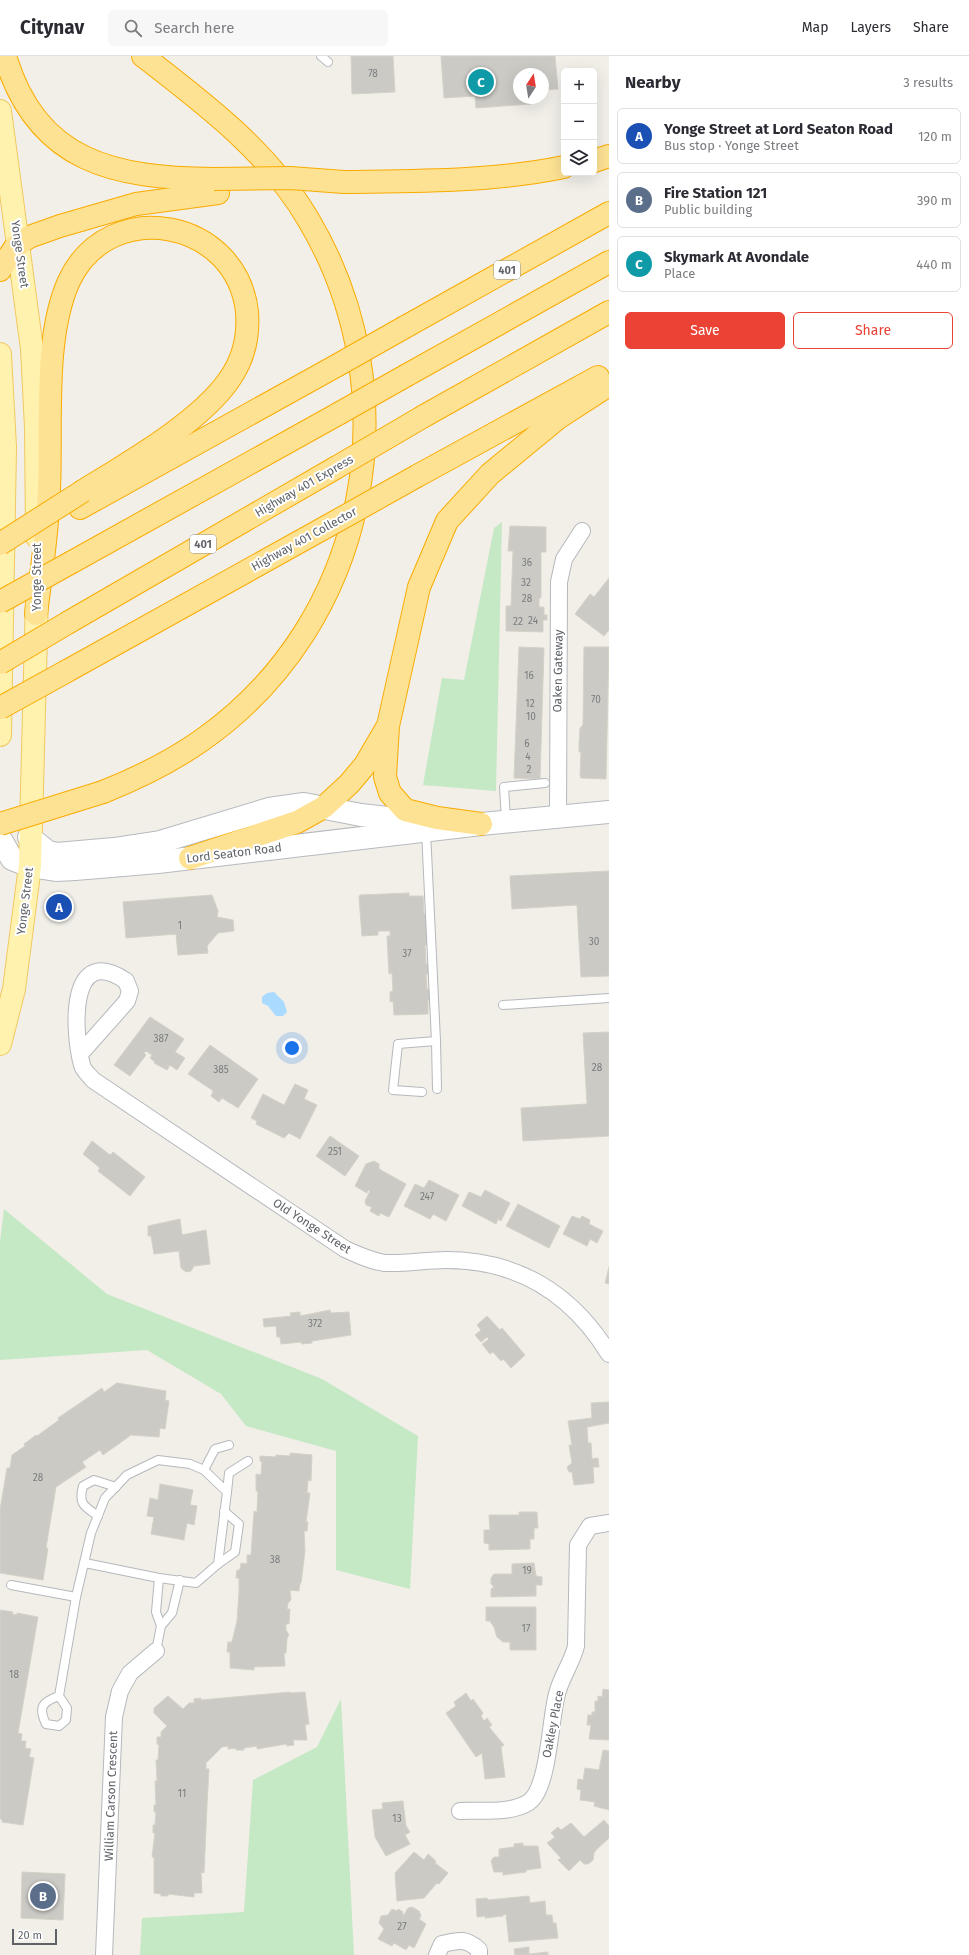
<!DOCTYPE html>
<meta charset="utf-8">
<style>
:root{--surface:#fff;--page:#f7f7f7;--text:#2b2b33;--muted:#7c7c81;--line:#e1e1e2;--accent:#ea4335}
body{margin:0;font-family:"Fira Sans",sans-serif;background:var(--page);color:var(--text)}
.controls{position:absolute;right:12px;top:12px;display:grid;overflow:hidden;border-radius:6px;box-shadow:0 4px 16px #0002}
.controls button{width:36px;height:36px;display:grid;place-items:center;padding:0;border:0;border-bottom:1px solid var(--line);background:var(--surface);color:var(--text);font:20px sans-serif}
.compass{position:absolute;left:513px;top:12px;width:36px;height:36px;border-radius:50%;background:var(--surface);box-shadow:0 4px 16px #0002;rotate:12deg}
.scale{position:absolute;left:12px;bottom:10px;width:45px;box-sizing:border-box;padding-left:4px;border:2px solid #5f6368;border-top:0;font-size:11px;line-height:14px;white-space:nowrap;color:#5f6368;-webkit-text-stroke:3px #fff;paint-order:stroke}
.you{position:absolute;left:292px;top:992px;width:14px;height:14px;margin:-10px;border:3px solid #fff;border-radius:50%;background:#1a73e8;box-shadow:0 0 0 6px #1a73e833}
.badge{display:grid;place-items:center;width:26px;height:26px;border-radius:50%;background:var(--accent);color:#fff;font-size:13px;font-weight:700}
.pin{position:absolute;translate:-50% -50%;border:2px solid #fff;box-shadow:0 1px 4px #0006}
.list{margin:0;padding:0;list-style:none}
h2{display:flex;justify-content:space-between;align-items:center;height:52px;margin:0;padding:0 16px;font-size:17px}
h2 small{font-size:13px;font-weight:400;color:var(--muted)}
.list li{display:grid;grid-template-columns:26px 1fr auto;gap:12px;align-items:center;box-sizing:border-box;height:56px;margin:0 8px 8px;padding:0 8px;border:1px solid var(--line);border-radius:6px}
.list b{display:block;font-size:15px;white-space:nowrap}
.list p{margin:0;font-size:13px;white-space:nowrap;color:var(--muted)}
.list em{font-size:13px;font-style:normal;color:var(--muted)}
.actions{display:flex;gap:8px;padding:12px 16px}
.actions a{flex:1;padding:9px 0;border:1px solid var(--accent);border-radius:6px;text-align:center;font-size:14px;color:var(--accent)}
.actions .main{background:var(--accent);color:#fff}
.icon{flex:none;width:22px;height:22px;fill:none;stroke:currentColor;stroke-width:2;stroke-linecap:round;stroke-linejoin:round}
.map{position:relative;flex:none;width:609px;height:1899px;overflow:hidden}
header{display:flex;align-items:center;gap:24px;box-sizing:border-box;height:56px;padding:0 20px;background:var(--surface);border-bottom:1px solid var(--line)}
header strong{font-size:19px}
nav{display:flex;gap:22px;margin-inline-start:auto;font-size:14px}
.search{width:280px;height:36px;background:var(--page);display:flex;align-items:center;gap:10px;box-sizing:border-box;padding:0 14px;border-radius:6px;color:var(--muted);font-size:15px}
main{display:flex}
aside{flex:1;background:var(--surface)}
.map>svg:first-child{display:block}
.green{fill:#c5e8c5}
.water{fill:#aadaff}
.building{fill:#cccac5;stroke:#d6d1c6}
.lines{fill:none;stroke-linecap:round;stroke-linejoin:round}
.lane-casing{stroke:#b5b8bc;stroke-width:10}
.street-casing{stroke:#b5b8bc;stroke-width:18}
.secondary-casing{stroke:#b6babf;stroke-width:24}
.primary-casing{stroke:#f2c960;stroke-width:24}
.highway-casing{stroke:#f9ab00;stroke-width:24}
.lane{stroke:#fff;stroke-width:8}
.street{stroke:#fff;stroke-width:16}
.secondary{stroke:#fff;stroke-width:22}
.primary{stroke:#fff2af;stroke-width:22}
.highway{stroke:#fde293;stroke-width:22}
.highway-bridge-casing{stroke:#f9ab00;stroke-width:24;stroke-linecap:butt}
.highway-bridge{stroke:#fde293;stroke-width:22}
.labels{text-anchor:middle;dominant-baseline:central;stroke-width:4;stroke-linejoin:round;paint-order:stroke}
.number-label{font-size:10px;fill:#7a7d7f}
.shield{fill:#fff;stroke:#8f9295;stroke-width:1}
.shield-label{font-size:11px;font-weight:bold;fill:#5f6368}
.street-label{font-size:12px;fill:#5f6368;stroke:#fff}
</style>
<header>
<strong>Citynav</strong>
<div class="search"><svg class="icon" aria-label="search" viewBox="0 0 24 24"><circle cx="10" cy="10" r="6"/><path d="M15 15l6 6"/></svg>Search here</div>
<nav><a>Map</a><a>Layers</a><a>Share</a></nav>
</header>
<main>
<div class="map">
<svg width="609" height="1899" viewBox="0 0 609 1899">
<rect width="100%" height="100%" fill="#f1efe8"/>
<!-- green -->
<g class="green">
<path d="M502,466L496,735L423,729L442,622L464,624L494,472Z"/>
<path d="M4,1153L107,1238L322,1323L418,1380L410,1533L336,1514V1395L246,1370L221,1338L147,1294L0,1304V1186Z"/>
<path d="M341,1643L354,1899H140L142,1862L244,1856L253,1724L317,1691Z"/>
</g>
<!-- water -->
<path class="water" d="M274,936L284,946L287,956L283,960H276L268,950L262,947V941L267,937Z"/>
<!-- building -->
<g class="building">
<path d="M351,0H393L395,36L352,38Z"/>
<path d="M441,0H555L558,33L543,34V18H519V42H531V48L476,52L475,40L444,42Z"/>
<path d="M510,470L546,471V496H541V542H539V551H544V559H547V564H543V576L506,575V550H511L513,495H508Z"/>
<path d="M609,522V574L604,580L575,558L590,538L594,541Z"/>
<path d="M519,591L544,592L540,723L514,722Z"/>
<path d="M584,591H609L606,723L581,722L580,719L581,696H579V688L580,672L583,669Z"/>
<path d="M609,815V920L581,921L577,849L512,853L510,820Z"/>
<path d="M409,837V840H423L424,858H427L428,889H425L426,908H429L430,918H426L427,933H431V944H428V958L394,959L393,945L390,946V936L393,935L392,917L389,918L387,880H390V875H378V879L362,880L359,841L360,839Z"/>
<path d="M212,839L218,855L217,861L233,864L234,875L218,877L207,890L208,897L178,899L176,878L126,882L123,846Z"/>
<path d="M150,961L184,983L175,996L185,1002L177,1014L170,1009L167,1014L154,1007L155,1006L150,1002L152,999L146,995L144,997L146,999L130,1020L114,1009Z"/>
<path d="M609,976V1080L523,1085L521,1052L587,1048L583,977Z"/>
<path d="M210,989L258,1023L238,1052L222,1042L219,1046L211,1040L213,1036L212,1034L188,1018Z"/>
<path d="M295,1028L308,1034L304,1043L317,1049L300,1083L289,1077L284,1082L256,1068L257,1065L251,1062L263,1038L284,1049Z"/>
<path d="M330,1080L359,1100L345,1120L316,1100Z"/>
<path d="M92,1085L110,1099L113,1096L145,1121L130,1140L98,1115L100,1112L83,1098Z"/>
<path d="M374,1105L379,1108V1113L406,1128L389,1161L380,1157L379,1160L370,1155L372,1151L366,1149L365,1145L370,1135L368,1134L367,1137L355,1130L366,1108Z"/>
<path d="M429,1124L459,1139L446,1165L433,1158L430,1163L404,1150L415,1128L424,1132Z"/>
<path d="M485,1134L510,1147L501,1165L498,1163L496,1168L462,1150L469,1136L481,1141Z"/>
<path d="M518,1148L560,1170L549,1192L506,1170Z"/>
<path d="M572,1160L580,1163L582,1160L590,1164L589,1168L603,1175L597,1187L590,1183L587,1190L563,1178Z"/>
<path d="M180,1163L182,1179L206,1174L210,1208L194,1210L191,1215L186,1216L181,1212L179,1195L154,1198L151,1180H148V1170Z"/>
<path d="M609,1211V1228L605,1227Z"/>
<path d="M330,1254L331,1257L349,1256L351,1279L312,1285V1287L302,1288L301,1286L281,1288L280,1281H277L276,1270L264,1271L263,1263L291,1260L290,1257L300,1256V1260Z"/>
<path d="M487,1260L500,1274L502,1272L525,1299L511,1312L503,1303L501,1305L493,1296L490,1298L482,1288L489,1283L487,1281L481,1286L475,1279L481,1274L477,1269Z"/>
<path d="M117,1327L166,1335L165,1344L169,1345L165,1373L160,1372L159,1381L131,1379L103,1399L100,1394L82,1406L86,1411L56,1431L46,1492H48L43,1524L0,1517V1454L7,1412H10L12,1399L25,1390L24,1388L36,1379L37,1380L59,1364L58,1362L102,1332L104,1336Z"/>
<path d="M609,1346V1367L587,1371L588,1387H591L592,1403L598,1402L599,1411H593L594,1427L574,1429L572,1416H569L567,1411L572,1407L569,1389H572L568,1365L592,1362L591,1347Z"/>
<path d="M290,1397L312,1399L311,1425L308,1424L307,1437H310L306,1466H308L307,1475H304L305,1495L301,1527H300L299,1535L290,1534L291,1544L288,1547L287,1553H290L289,1568H286V1574L289,1579L287,1582L286,1597H284L285,1610L254,1611V1614L230,1612V1596H227L228,1586H232L237,1565L239,1536V1522H236L237,1514H240L241,1507L247,1508V1499H251L254,1455L257,1456L258,1435H256V1418L261,1419L262,1406L260,1405V1400L276,1401V1399L290,1400Z"/>
<path d="M160,1428L193,1434L190,1449L197,1450L194,1469L187,1467L184,1484L151,1478L154,1461L147,1460L150,1442L158,1444Z"/>
<path d="M519,1456H537L538,1472H534V1483H530V1493L489,1494V1488L484,1487V1474H490L489,1459H519Z"/>
<path d="M534,1507L536,1520L542,1521V1529H536V1540L491,1541V1533L494,1531L491,1528V1522L494,1518H512V1508Z"/>
<path d="M486,1551H536V1594H510V1586H503L497,1581L494,1571L490,1565H486Z"/>
<path d="M0,1554L13,1556L12,1558L17,1559V1557L38,1561L18,1677L22,1678L21,1685H26L25,1692L31,1693L29,1701L34,1702L23,1769L2,1766V1763H0Z"/>
<path d="M603,1633L609,1634V1684L589,1683L591,1669H587L588,1659H592V1656H595V1645H598V1640L602,1641Z"/>
<path d="M290,1636V1637L305,1636L309,1668L305,1669L307,1684H293L294,1689L287,1690L286,1688L257,1693V1690L244,1692V1694H236V1692L228,1693V1690L222,1691L206,1707V1713H209L207,1749L204,1817L201,1816L202,1837H194V1841L168,1838V1840H161V1838L154,1837V1801H152L155,1777H153V1769H155L156,1756H154V1749H156L155,1725H157L156,1704H158L159,1689L157,1688V1681H161V1676L167,1670L154,1657V1652L168,1640L183,1653L189,1647H194V1643L201,1642V1644Z"/>
<path d="M466,1637L471,1645L473,1643L483,1657L481,1660L484,1665L487,1662L492,1669L489,1671L504,1689L501,1691L505,1721L485,1723L482,1697L476,1701L446,1657L456,1650L454,1646Z"/>
<path d="M603,1694L609,1695V1754L594,1750L595,1746L580,1744L581,1734L577,1733L578,1723L583,1724L585,1712L599,1714Z"/>
<path d="M403,1745L406,1770L410,1776L405,1779L410,1788L386,1800L375,1781L372,1754L383,1753L382,1747Z"/>
<path d="M604,1764L609,1770V1782L597,1793L594,1797L593,1804L588,1808H584L580,1804L569,1815L558,1804L561,1802L547,1787L555,1781L551,1777L558,1771L561,1774L571,1767L584,1781Z"/>
<path d="M523,1787V1790H538L541,1812L526,1814V1816L503,1819V1816H494L491,1805L494,1801H499V1793L514,1791V1788Z"/>
<path d="M414,1796L424,1804L428,1798L436,1805L435,1807L448,1817L439,1828L437,1827L424,1842L397,1845L395,1817Z"/>
<path d="M22,1816L65,1818L63,1864L21,1862Z"/>
<path d="M529,1840L530,1847L545,1845L546,1859H552L553,1867H556L558,1882L509,1886L506,1858L503,1859V1860L485,1862V1860L477,1861L476,1843L487,1842L488,1844Z"/>
<path d="M412,1851L419,1855L421,1860L419,1863L426,1868L414,1892L409,1889L406,1894L394,1887L392,1890L378,1883L384,1873L379,1867L381,1860L388,1859L392,1853L397,1855L398,1853L403,1856L402,1858L404,1859L408,1852Z"/>
<path d="M529,1891V1898L548,1896V1899H515L514,1893Z"/>
</g>
<g class="lines">
<!-- lane casing -->
<g class="lane-casing">
<g id="lane">
<path d="M321,0L328,6"/>
<path d="M506,764L504,731L545,727"/>
<path d="M503,949L609,942"/>
<path d="M436,985L437,1033"/>
<path d="M422,1036L393,1034L398,988L436,985L426,775"/>
<path d="M204,1414L215,1393L229,1389"/>
<path d="M227,1436L229,1417L248,1405"/>
<path d="M98,1460C84,1450 78,1448 83,1430L94,1424L116,1431"/>
<path d="M218,1508L235,1496L239,1468L224,1455"/>
<path d="M11,1529L76,1541"/>
<path d="M161,1570L172,1557L180,1524"/>
<path d="M156,1595L161,1570L156,1556L159,1522"/>
<path d="M59,1640C42,1646 38,1651 46,1668L59,1670L66,1664L67,1652L59,1640L76,1541L91,1477L105,1442L127,1419L158,1404L190,1408L204,1414L227,1436L218,1508L196,1527L159,1522L85,1507"/>
</g>
</g>
<!-- street casing -->
<g class="street-casing">
<g id="street">
<path d="M558,761L559,526L564,503L582,475"/>
<path d="M80,998L127,945L130,935L126,925C68,886 73,976 82,1009C83,1014 89,1019 93,1024L345,1193C358,1199 371,1205 385,1207C406,1208 426,1204 446,1204C518,1204 572,1238 609,1298"/>
<path d="M460,1755C481,1754 511,1758 529,1746C549,1732 550,1663 557,1638C561,1621 572,1607 576,1590L578,1489L590,1470L609,1467"/>
<path d="M104,1899L114,1661L120,1635L130,1617L156,1595"/>
<path d="M437,1899L442,1888C459,1884 466,1882 479,1894V1899"/>
</g>
</g>
<!-- secondary casing -->
<g class="secondary-casing">
<g id="secondary">
<path d="M29,781L48,796L57,798L114,793L160,786L269,753L304,748L361,759L422,766"/>
<path d="M0,782L12,803L30,810L56,814L75,813L158,806L481,768L609,756"/>
</g>
</g>
<!-- primary casing -->
<g class="primary-casing">
<g id="primary">
<path d="M0,55L32,293L36,372L37,481"/>
<path d="M0,298L5,391L0,679"/>
<path d="M0,988L14,933L30,810L37,540"/>
</g>
</g>
<!-- highway casing -->
<g class="highway-casing">
<g id="highway">
<path d="M5,0C37,107 115,122 214,123"/>
<path d="M594,105L609,100"/>
<path d="M344,126C417,125 491,126 564,111"/>
<path d="M0,214L16,190L29,181L60,170L136,148L218,137"/>
<path d="M405,271L609,157"/>
<path d="M407,319L609,206"/>
<path d="M424,360L609,256"/>
<path d="M417,420L598,321"/>
<path d="M80,452L336,310"/>
<path d="M72,506L338,358"/>
<path d="M36,558C41,517 48,475 49,433C52,371 43,282 69,225C109,139 237,163 247,256C249,281 244,303 229,324C199,367 128,407 83,435"/>
<path d="M69,566L337,411"/>
<path d="M67,615L326,471"/>
<path d="M103,736C138,722 171,706 202,684C370,566 412,337 308,163C268,95 205,48 143,0"/>
<path d="M481,768L437,762L405,754L390,737L385,721L388,670L419,531L447,465L490,418L558,362L609,329"/>
<path d="M190,802L297,766L324,751L349,728L365,709L386,673"/>
</g>
</g>
<!-- lane -->
<use href="#lane" class="lane"/>
<!-- street -->
<use href="#street" class="street"/>
<!-- secondary -->
<use href="#secondary" class="secondary"/>
<!-- primary -->
<use href="#primary" class="primary"/>
<!-- highway -->
<use href="#highway" class="highway"/>
<!-- highway-bridge casing -->
<g class="highway-bridge-casing">
<g id="highway-bridge">
<path d="M214,123L290,122L344,126"/>
<path d="M336,310L405,271"/>
<path d="M338,358L407,319"/>
<path d="M337,411L424,360"/>
<path d="M326,471L417,420"/>
<path d="M0,488L83,435"/>
<path d="M0,546L72,506"/>
<path d="M0,607L69,566"/>
<path d="M0,652L67,615"/>
<path d="M0,768L103,736"/>
</g>
</g>
<!-- highway-bridge -->
<use href="#highway-bridge" class="highway-bridge"/>
</g>
<g class="labels">
<!-- number labels -->
<g class="number-label">
<text x="373" y="18">78</text>
<text x="527" y="507">36</text>
<text x="526" y="527">32</text>
<text x="527" y="543">28</text>
<text x="533" y="565">24</text>
<text x="518" y="566">22</text>
<text x="529" y="620">16</text>
<text x="596" y="644">70</text>
<text x="530" y="648">12</text>
<text x="531" y="661">10</text>
<text x="527" y="688">6</text>
<text x="528" y="701">4</text>
<text x="529" y="714">2</text>
<text x="180" y="870">1</text>
<text x="594" y="886">30</text>
<text x="407" y="898">37</text>
<text x="161" y="983">387</text>
<text x="597" y="1012">28</text>
<text x="221" y="1014">385</text>
<text x="335" y="1096">251</text>
<text x="427" y="1141">247</text>
<text x="315" y="1268">372</text>
<text x="38" y="1422">28</text>
<text x="275" y="1504">38</text>
<text x="527" y="1515">19</text>
<text x="526" y="1573">17</text>
<text x="14" y="1619">18</text>
<text x="182" y="1738">11</text>
<text x="397" y="1763">13</text>
<text x="402" y="1871">27</text>
</g>
<!-- shield labels -->
<g class="shield">
<rect x="494" y="205" width="26" height="18" rx="3"/>
<rect x="190" y="479" width="26" height="18" rx="3"/>
</g>
<g class="shield-label">
<text x="507" y="214">401</text>
<text x="203" y="488">401</text>
</g>
<!-- street labels -->
<g class="street-label">
<text transform="translate(20 198) rotate(82)">Yonge Street</text>
<text transform="translate(304 430) rotate(-30)">Highway 401 Express</text>
<text transform="translate(304 483) rotate(-29)">Highway 401 Collector</text>
<text transform="translate(37 521) rotate(-90)">Yonge Street</text>
<text transform="translate(558 615) rotate(-89)">Oaken Gateway</text>
<text transform="translate(234 797) rotate(-7)">Lord Seaton Road</text>
<text transform="translate(25 845) rotate(-83)">Yonge Street</text>
<text transform="translate(312 1170) rotate(33)">Old Yonge Street</text>
<text transform="translate(553 1668) rotate(-79)">Oakley Place</text>
<text transform="translate(111 1740) rotate(-88)">William Carson Crescent</text>
</g>
</g>
</svg>
<div class="controls">
<button>+</button>
<button>−</button>
<button><svg class="icon" aria-label="layers" viewBox="0 0 24 24"><path d="M12 4l9 5-9 5-9-5zM3 14l9 5 9-5"/></svg></button>
</div>
<svg class="compass" viewBox="-18 -18 36 36"><path d="M0-13l5 13h-10z" fill="#e53935"/><path d="M0 13l5-13h-10z" fill="#7c7c81"/></svg>
<div class="scale">20 m</div>
<div class="you"></div>
<div class="pin badge" style="left:59px;top:851px;background:#1a4fb4">A</div>
<div class="pin badge" style="left:43px;top:1840px;background:#5c6f8a">B</div>
<div class="pin badge" style="left:481px;top:26px;background:#0f9aa8">C</div>
</div>
<aside>
<h2>Nearby<small>3 results</small></h2>
<ul class="list">
<li><span class="badge" style="background:#1a4fb4">A</span><div><b>Yonge Street at Lord Seaton Road</b><p>Bus stop · Yonge Street</p></div><em>120 m</em></li>
<li><span class="badge" style="background:#5c6f8a">B</span><div><b>Fire Station 121</b><p>Public building</p></div><em>390 m</em></li>
<li><span class="badge" style="background:#0f9aa8">C</span><div><b>Skymark At Avondale</b><p>Place</p></div><em>440 m</em></li>
</ul>
<div class="actions"><a class="main">Save</a><a>Share</a></div>
</aside>
</main>
